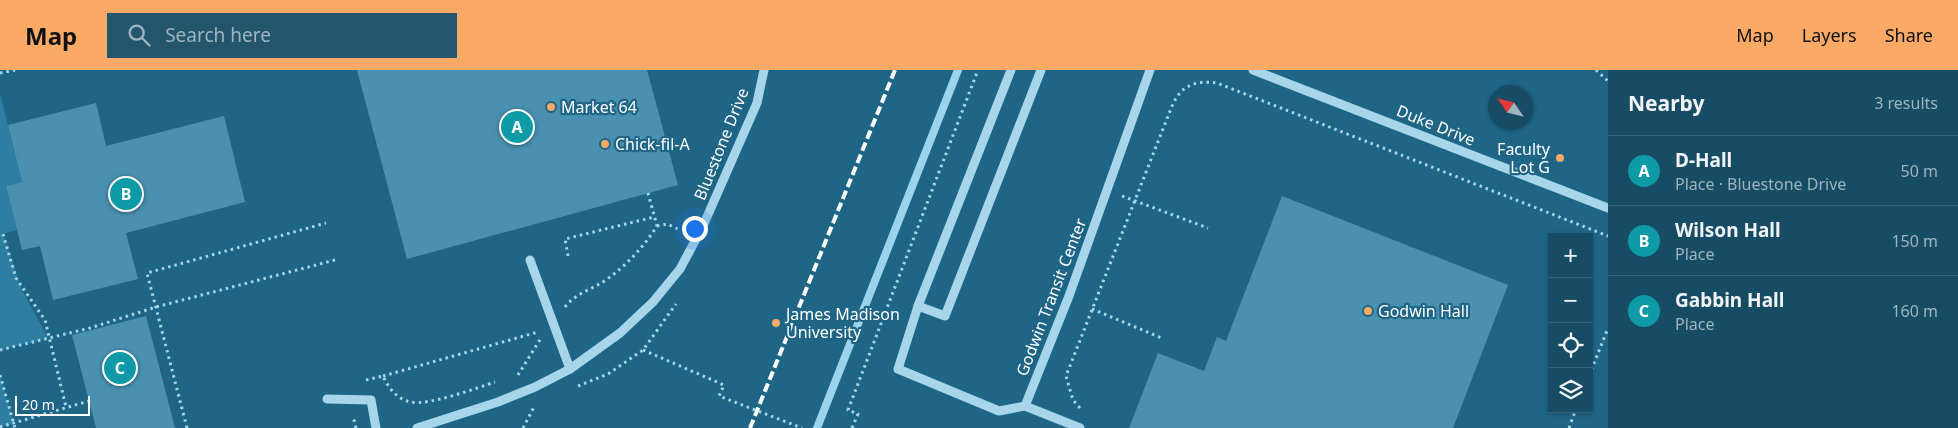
<!DOCTYPE html>
<meta charset="utf-8">
<style>
:root{--surface:#164c64;--page:#23566d;--text:#f1f3f6;--muted:#9eb4bf;--line:#356378;--accent:#faaa66}
body{margin:0;font-family:"Noto Sans",sans-serif;background:var(--page);color:var(--text)}
.controls{position:absolute;right:15px;bottom:15px;display:grid;overflow:hidden;border-radius:0px;box-shadow:0 1px 4px #0004}
.controls button{width:45px;height:45px;display:grid;place-items:center;padding:0;border:0;border-bottom:1px solid var(--line);background:var(--surface);color:var(--text);font:25px sans-serif}
.compass{position:absolute;left:1488px;top:15px;width:45px;height:45px;border-radius:50%;background:var(--surface);box-shadow:0 1px 4px #0004;rotate:305deg}
.scale{position:absolute;left:15px;bottom:12px;width:75px;box-sizing:border-box;padding-left:5px;border:2px solid #fff;border-top:0;font-size:14px;line-height:18px;white-space:nowrap;color:#fff;-webkit-text-stroke:4px #1e6586;paint-order:stroke}
.you{position:absolute;left:694px;top:158px;width:18px;height:18px;margin:-12px;border:4px solid #fff;border-radius:50%;background:#1a73e8;box-shadow:0 0 0 8px #1a73e833}
.badge{display:grid;place-items:center;width:32px;height:32px;border-radius:50%;background:var(--accent);color:#fff;font-size:16px;font-weight:700}
.pin{position:absolute;translate:-50% -50%;border:2px solid #fff;box-shadow:0 1px 5px #0006}
.list{margin:0;padding:0;list-style:none}
h2{display:flex;justify-content:space-between;align-items:center;height:65px;margin:0;padding:0 20px;font-size:21px}
h2 small{font-size:16px;font-weight:400;color:var(--muted)}
.list li{display:grid;grid-template-columns:32px 1fr auto;gap:15px;align-items:center;box-sizing:border-box;height:70px;padding:0 20px;border-top:1px solid var(--line)}
.list b{display:block;font-size:19px;white-space:nowrap}
.list p{margin:0;font-size:16px;white-space:nowrap;color:var(--muted)}
.list em{font-size:16px;font-style:normal;color:var(--muted)}
.icon{flex:none;width:28px;height:28px;fill:none;stroke:currentColor;stroke-width:2;stroke-linecap:round;stroke-linejoin:round}
.map{position:relative;flex:none;width:1608px;height:358px;overflow:hidden}
header{display:flex;align-items:center;gap:30px;box-sizing:border-box;height:70px;padding:0 25px;background:var(--accent);color:#111}
header strong{font-size:24px}
nav{display:flex;gap:28px;margin-inline-start:auto;font-size:18px}
.search{width:350px;height:45px;background:var(--page);display:flex;align-items:center;gap:12px;box-sizing:border-box;padding:0 18px;border-radius:0px;color:var(--muted);font-size:19px}
main{display:flex}
aside{flex:1;background:var(--surface)}
.map>svg:first-child{display:block}
.green{fill:#2e7ea3}
.lines{fill:none;stroke-linecap:round;stroke-linejoin:round}
.stream{stroke:#9ad4ec;stroke-width:8}
.building{fill:#4a91b1}
.path{stroke:#a7d6eb;stroke-width:3;stroke-dasharray:2.5 4;stroke-linecap:butt}
.minor{stroke:#a7d6eb;stroke-width:9}
.rail{stroke:#fff;stroke-width:4;stroke-dasharray:9 4;stroke-linecap:butt}
.poi-dot{fill:#faaa66;stroke:#1e6586;stroke-width:2}
.labels{text-anchor:middle;dominant-baseline:central;stroke-width:4.5;stroke-linejoin:round;paint-order:stroke}
.poi-label{font-size:16px;fill:#fff;stroke:#1e6586;text-anchor:start}
.street-label{font-size:16px;fill:#fff;stroke:#1e6586}
</style>
<header>
<strong>Map</strong>
<div class="search"><svg class="icon" aria-label="search" viewBox="0 0 24 24"><circle cx="10" cy="10" r="6"/><path d="M15 15l6 6"/></svg>Search here</div>
<nav><a>Map</a><a>Layers</a><a>Share</a></nav>
</header>
<main>
<div class="map">
<svg width="1608" height="358" viewBox="0 0 1608 358">
<rect width="100%" height="100%" fill="#1e6586"/>
<!-- green -->
<g class="green">
<path d="M0,23L22,112L6,116L17,160L3,164L22,220L48,268L0,280Z"/>
<path d="M0,305L14,354L0,357Z"/>
</g>
<g class="lines">
<!-- stream -->
<path class="stream" d="M817,358L958,0"/>
</g>
<!-- building -->
<g class="building">
<path d="M357,0H647L678,115L407,189Z"/>
<path d="M96,33L106,76L224,46L245,132L126,163L138,209L53,230L40,176L22,180L6,116L22,112L8,55Z"/>
<path d="M1282,126L1508,215L1453,358H1129L1158,283L1204,301L1217,267L1226,271Z"/>
<path d="M146,246L175,358H96L72,265Z"/>
</g>
<g class="lines">
<!-- path -->
<g class="path">
<path d="M1596,0L1608,11"/>
<path d="M0,3L15,0"/>
<path d="M1122,126L1208,158"/>
<path d="M657,156L667,154L680,160"/>
<path d="M3,164L16,208L45,250L66,337"/>
<path d="M568,186L565,169L654,147"/>
<path d="M565,237C575,224 590,220 603,212C625,197 643,178 657,156L648,123"/>
<path d="M1092,239L1164,269"/>
<path d="M0,280L90,258L156,237L335,190"/>
<path d="M643,280L724,315L719,326L802,358"/>
<path d="M0,305L15,358"/>
<path d="M518,305L541,268"/>
<path d="M383,306L538,262"/>
<path d="M1589,306L1608,258"/>
<path d="M366,310L383,306C389,319 397,329 411,332C428,336 477,318 495,312"/>
<path d="M578,316L608,304L643,280L676,234"/>
<path d="M1080,338L1073,330L1066,306L1172,36C1181,15 1196,10 1217,13L1608,166"/>
<path d="M0,357L89,331"/>
<path d="M187,358L147,203L326,153"/>
<path d="M356,358L354,351L357,348"/>
<path d="M523,358L534,337"/>
<path d="M852,358L858,344L848,340L978,0"/>
<path d="M1569,358L1576,339"/>
</g>
<!-- minor -->
<g class="minor">
<path d="M1011,0L918,236L898,299L999,341L1025,336L1069,226L1150,0"/>
<path d="M1253,0L1608,138"/>
<path d="M530,190L570,299"/>
<path d="M918,236L945,246L1041,0"/>
<path d="M327,329L371,330L376,358"/>
<path d="M1025,336L1080,358"/>
<path d="M417,358L498,332L535,317L570,299L620,263L653,232L680,199L703,156L757,33L764,0"/>
</g>
<!-- rail -->
<path class="rail" d="M750,358L895,0"/>
</g>
<!-- markers -->
<g class="poi-dot">
<circle cx="551" cy="37" r="5"/>
<circle cx="605" cy="74" r="5"/>
<circle cx="1560" cy="88" r="5"/>
<circle cx="1368" cy="241" r="5"/>
<circle cx="776" cy="253" r="5"/>
</g>
<g class="labels">
<!-- poi labels -->
<g class="poi-label">
<text x="561" y="37">Market 64</text>
<text x="615" y="74">Chick-fil-A</text>
<text x="1550" y="79" text-anchor="end">Faculty<tspan x="1550" dy="18">Lot G</tspan></text>
<text x="1378" y="241">Godwin Hall</text>
<text x="786" y="244">James Madison<tspan x="786" dy="18">University</tspan></text>
</g>
<!-- street labels -->
<g class="street-label">
<text transform="translate(1436 55) rotate(22)">Duke Drive</text>
<text transform="translate(721 74) rotate(-68)">Bluestone Drive</text>
<text transform="translate(1051 227) rotate(-69)">Godwin Transit Center</text>
</g>
</g>
</svg>
<div class="controls">
<button>+</button>
<button>−</button>
<button><svg class="icon" aria-label="locate" viewBox="0 0 24 24"><circle cx="12" cy="12" r="6"/><path d="M12 2v4M12 18v4M2 12h4M18 12h4"/></svg></button>
<button><svg class="icon" aria-label="layers" viewBox="0 0 24 24"><path d="M12 4l9 5-9 5-9-5zM3 14l9 5 9-5"/></svg></button>
</div>
<svg class="compass" viewBox="-18 -18 36 36"><path d="M0-13l5 13h-10z" fill="#e53935"/><path d="M0 13l5-13h-10z" fill="#9eb4bf"/></svg>
<div class="scale">20 m</div>
<div class="you"></div>
<div class="pin badge" style="left:517px;top:57px;background:#0f9aa8">A</div>
<div class="pin badge" style="left:126px;top:124px;background:#0f9aa8">B</div>
<div class="pin badge" style="left:120px;top:298px;background:#0f9aa8">C</div>
</div>
<aside>
<h2>Nearby<small>3 results</small></h2>
<ul class="list">
<li><span class="badge" style="background:#0f9aa8">A</span><div><b>D-Hall</b><p>Place · Bluestone Drive</p></div><em>50 m</em></li>
<li><span class="badge" style="background:#0f9aa8">B</span><div><b>Wilson Hall</b><p>Place</p></div><em>150 m</em></li>
<li><span class="badge" style="background:#0f9aa8">C</span><div><b>Gabbin Hall</b><p>Place</p></div><em>160 m</em></li>
</ul>
</aside>
</main>
